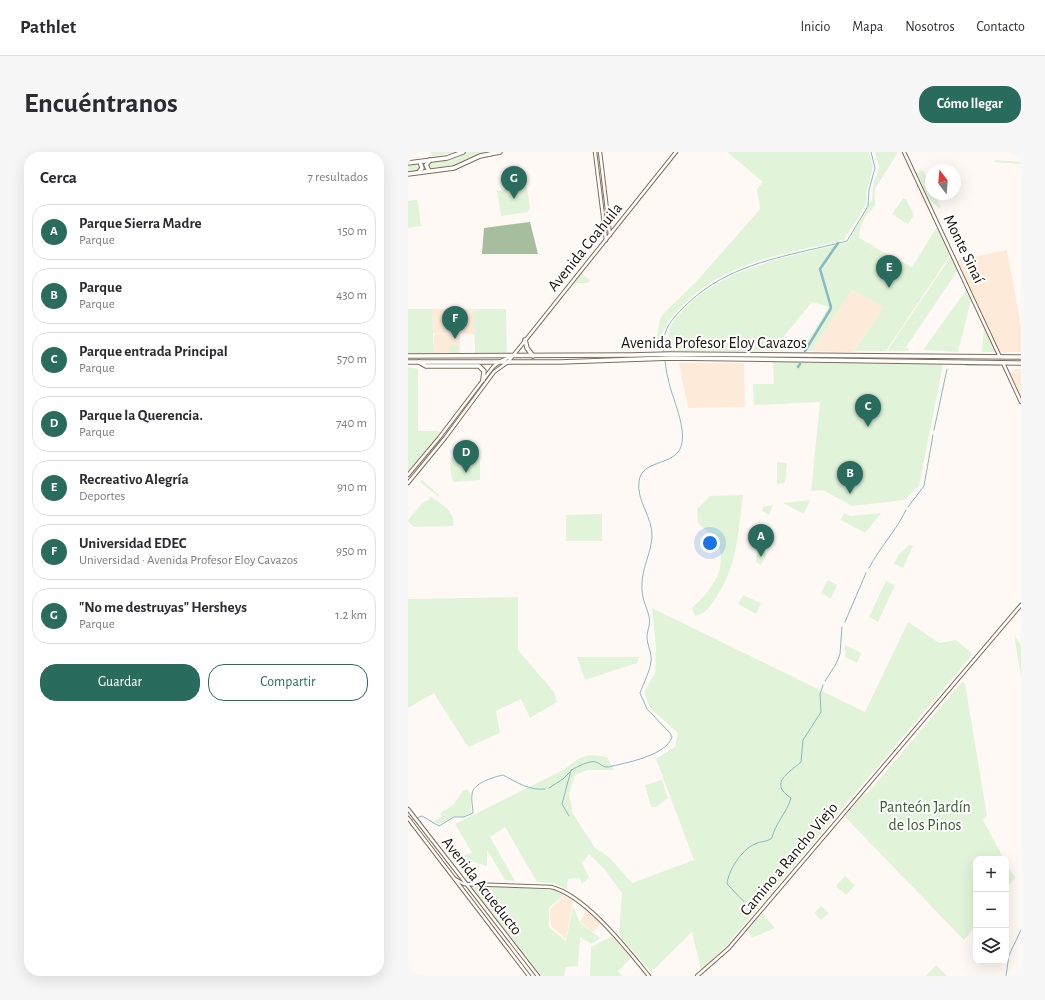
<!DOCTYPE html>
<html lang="es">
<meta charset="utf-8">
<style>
:root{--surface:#fff;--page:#f7f7f7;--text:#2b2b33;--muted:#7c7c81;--line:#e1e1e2;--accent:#296c5d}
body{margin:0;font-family:"Alegreya Sans",sans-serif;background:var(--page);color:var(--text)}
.controls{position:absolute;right:12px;bottom:12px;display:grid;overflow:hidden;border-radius:8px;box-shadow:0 4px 16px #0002}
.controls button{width:36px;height:36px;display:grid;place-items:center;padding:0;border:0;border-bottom:1px solid var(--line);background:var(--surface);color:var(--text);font:20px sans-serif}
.compass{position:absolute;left:517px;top:12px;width:36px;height:36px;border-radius:50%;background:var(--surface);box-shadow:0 4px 16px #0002;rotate:344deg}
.you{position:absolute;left:302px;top:391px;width:14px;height:14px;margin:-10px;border:3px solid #fff;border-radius:50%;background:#1a73e8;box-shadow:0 0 0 6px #1a73e833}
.badge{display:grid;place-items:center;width:26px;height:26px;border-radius:50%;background:var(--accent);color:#fff;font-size:13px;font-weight:700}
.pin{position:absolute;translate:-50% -33px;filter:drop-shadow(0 1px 2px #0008)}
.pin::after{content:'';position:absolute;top:21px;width:14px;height:12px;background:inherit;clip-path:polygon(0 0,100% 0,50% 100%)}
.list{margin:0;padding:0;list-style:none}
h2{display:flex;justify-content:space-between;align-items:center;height:52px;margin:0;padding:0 16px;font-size:17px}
h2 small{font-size:13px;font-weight:400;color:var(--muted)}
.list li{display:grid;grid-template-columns:26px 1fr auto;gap:12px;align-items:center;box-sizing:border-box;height:56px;margin:0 8px 8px;padding:0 8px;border:1px solid var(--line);border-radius:16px}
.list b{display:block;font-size:15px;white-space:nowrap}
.list p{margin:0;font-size:13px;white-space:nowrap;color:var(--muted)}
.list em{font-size:13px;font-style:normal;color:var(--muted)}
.actions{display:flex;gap:8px;padding:12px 16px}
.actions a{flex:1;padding:9px 0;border:1px solid var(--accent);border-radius:16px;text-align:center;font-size:14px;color:var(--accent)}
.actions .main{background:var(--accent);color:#fff}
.icon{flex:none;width:22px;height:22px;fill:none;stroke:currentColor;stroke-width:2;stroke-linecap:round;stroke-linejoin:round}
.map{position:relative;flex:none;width:613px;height:824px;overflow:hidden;border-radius:16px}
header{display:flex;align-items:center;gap:24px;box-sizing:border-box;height:56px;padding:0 20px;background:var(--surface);border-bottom:1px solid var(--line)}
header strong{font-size:19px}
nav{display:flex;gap:22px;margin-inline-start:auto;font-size:14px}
.intro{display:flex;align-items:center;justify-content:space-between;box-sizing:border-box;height:96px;padding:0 24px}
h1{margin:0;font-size:28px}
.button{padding:10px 18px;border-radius:16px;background:var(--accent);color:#fff;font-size:14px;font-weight:700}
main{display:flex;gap:24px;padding:0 24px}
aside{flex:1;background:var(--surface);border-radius:16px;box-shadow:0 4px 16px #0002}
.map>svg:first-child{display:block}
.built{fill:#fdead9}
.green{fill:#e1f4da}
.forest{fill:#a6be9d}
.water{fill:#88b9c1}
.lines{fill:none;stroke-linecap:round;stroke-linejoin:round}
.stream{stroke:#88b9c1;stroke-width:1}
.canal{stroke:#88b9c1;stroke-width:2.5}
.minor-casing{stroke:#826b57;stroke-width:4.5}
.major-casing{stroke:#826b57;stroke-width:5.5}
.minor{stroke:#fff;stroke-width:2.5}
.major{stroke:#fff;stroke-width:3.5}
.labels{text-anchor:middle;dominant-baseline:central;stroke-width:4;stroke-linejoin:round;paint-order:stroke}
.street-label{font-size:16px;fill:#1a1109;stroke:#fff}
.park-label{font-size:16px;fill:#3e6030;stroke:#fff}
</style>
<header>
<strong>Pathlet</strong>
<nav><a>Inicio</a><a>Mapa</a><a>Nosotros</a><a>Contacto</a></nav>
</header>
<div class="intro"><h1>Encuéntranos</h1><a class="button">Cómo llegar</a></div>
<main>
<aside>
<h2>Cerca<small>7 resultados</small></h2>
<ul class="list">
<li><span class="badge">A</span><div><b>Parque Sierra Madre</b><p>Parque</p></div><em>150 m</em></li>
<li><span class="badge">B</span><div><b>Parque</b><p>Parque</p></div><em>430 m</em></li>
<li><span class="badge">C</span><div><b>Parque entrada Principal</b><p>Parque</p></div><em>570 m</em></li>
<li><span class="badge">D</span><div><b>Parque la Querencia.</b><p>Parque</p></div><em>740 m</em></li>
<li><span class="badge">E</span><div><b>Recreativo Alegría</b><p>Deportes</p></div><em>910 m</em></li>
<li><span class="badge">F</span><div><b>Universidad EDEC</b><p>Universidad · Avenida Profesor Eloy Cavazos</p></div><em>950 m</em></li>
<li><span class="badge">G</span><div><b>&quot;No me destruyas&quot; Hersheys</b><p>Parque</p></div><em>1.2 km</em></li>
</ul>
<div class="actions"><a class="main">Guardar</a><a>Compartir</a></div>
</aside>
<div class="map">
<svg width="613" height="824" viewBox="0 0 613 824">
<rect width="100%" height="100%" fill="#fff9f5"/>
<!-- built -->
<g class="built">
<path d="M599,98L613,174V200H592L549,108Z"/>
<path d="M444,138L476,155L474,158L445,200L403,199Z"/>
<path d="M24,157H66L67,182H52V201H26V182H51L25,181Z"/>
<path d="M271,211H336L337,255L280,256Z"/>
<path d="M607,217H613V244L603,223Z"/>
<path d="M157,743L165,749L158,787L143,774L142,757Z"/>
<path d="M178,758L193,771L185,780L172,770Z"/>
</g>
<!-- green -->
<g class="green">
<path d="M23,0H48L24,5Z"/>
<path d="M59,0H81L47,14L21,17L20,13L22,10L44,6Z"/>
<path d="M319,0H461L465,15L459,38L458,53L436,88C378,102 317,109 274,154C260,168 252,178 253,198H246L252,167L255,162L288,130L352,57L349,37L355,30Z"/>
<path d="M467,0H490L467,37V54C457,64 452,72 451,86L466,94L459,104L466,95L504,115L529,75L542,103L478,199H446L476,155L444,138L403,199H393L421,155L404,150L364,199H263C256,178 263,171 277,156C320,113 382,105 440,90L464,48L465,33L471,15Z"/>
<path d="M586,8L613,10V12L587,10Z"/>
<path d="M11,12L13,15L11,19L0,20V13Z"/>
<path d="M515,18L523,35V42H527L533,55L531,56L521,47L508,20Z"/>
<path d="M119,34L122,56L120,60L93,64L89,39Z"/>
<path d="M495,46L498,47L506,63L500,72L484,62Z"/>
<path d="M9,48L10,50L13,74L0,76V49Z"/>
<path d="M543,104L550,118L498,195L501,197L500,199H479Z"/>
<path d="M173,121L182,128L180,131H166Z"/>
<path d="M559,137L565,150L562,152L550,200L515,198Z"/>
<path d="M0,157H24L26,201L0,202Z"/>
<path d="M66,157H98L99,201H67Z"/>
<path d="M576,174L587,200H574Z"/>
<circle cx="46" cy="197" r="4.5"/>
<path d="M365,210L535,212L511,334L496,348L444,354L415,338L403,339L412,250L346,253L345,232H366Z"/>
<path d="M0,215L10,217V279H31L32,281L0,320Z"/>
<path d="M43,306H72V328L45,330L42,317Z"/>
<path d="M369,310L379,311L377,331L369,332Z"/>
<path d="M14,328L31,343V345L12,330Z"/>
<path d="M335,343C330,380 330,412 309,444C304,453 298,461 287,464L284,456C303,438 322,416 308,389C304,382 295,376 290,371L289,357L302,344Z"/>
<path d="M22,344C33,352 48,359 45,374L6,375L0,370V368L15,350L21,348Z"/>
<path d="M402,348L396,362L375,351Z"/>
<path d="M365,353L361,363L354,359L355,355Z"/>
<path d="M436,361L442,364L473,361L457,381L433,368Z"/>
<path d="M194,362V389H158V363Z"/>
<path d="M501,393L505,394L495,416L486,412L491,402Z"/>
<path d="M350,397L359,402L353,413L348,410Z"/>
<path d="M420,428L429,433L423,447L413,441Z"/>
<path d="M478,429L487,433L470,470L461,465Z"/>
<path d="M335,443L353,451L348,462L330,452Z"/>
<path d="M110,445V498L146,540L149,550L122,566L113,547L88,559L92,581L60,595L26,541L0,556V447Z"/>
<path d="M244,456L457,560L500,470L531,491L548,488L565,502L317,795L293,818L284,780L243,820L211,783L214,741L197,718L181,702L174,711L181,725L174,732L172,726L160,727L159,737L144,731L129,730L97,675L82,685L107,729L97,728L79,698V714L59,708L56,703L64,701L47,672L157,617C175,603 176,601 199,605L206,618H179L167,623L161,642L165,662L187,696L201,705L224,731L286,708L248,607L267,595L270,581L242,556L236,540L247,521L248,496Z"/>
<path d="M606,483L613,493V525Z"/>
<path d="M437,493L453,501L449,511L437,505Z"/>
<path d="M169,505H231L229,511L177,528Z"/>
<path d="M554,530L557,531L579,664L575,668L596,707H568V773L556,788L437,665L456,641L459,642Z"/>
<path d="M254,628L260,646L248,655H243L237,633Z"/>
<path d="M59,637L63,644V661L55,665L46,664L32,672L28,671L26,669L34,665L32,661L45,653L55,639Z"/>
<path d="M598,710L607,726L598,737Z"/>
<path d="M437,724L447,733L438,743L428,734Z"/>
<path d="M61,733L147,738L156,743L141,756V775L158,789L165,754L172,771L192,786L184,792L172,785L170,814L158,815L156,824H134Z"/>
<path d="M413,754L421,761L413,768L406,761Z"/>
<path d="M354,761L367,776L344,786L339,778Z"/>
<path d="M204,784L223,806L210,819L214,824H182L183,795Z"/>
<path d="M528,813L539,824H518Z"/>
</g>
<!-- forest -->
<path class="forest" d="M122,70L130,102H74L76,76Z"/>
<!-- water -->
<circle class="water" cx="488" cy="118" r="4.5"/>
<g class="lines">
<!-- stream -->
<g class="stream">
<path d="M256,201C253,179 262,169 277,154C321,110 381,104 439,89L460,54L461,38L467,16L463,0"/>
<path d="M558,213H592"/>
<path d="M526,278L539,217"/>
<path d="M500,355L516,334L525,283"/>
<path d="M461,416C472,395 488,379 498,358"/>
<path d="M437,470L458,421"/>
<path d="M417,529L428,512L432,502L434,475"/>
<path d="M141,636L155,627L163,619"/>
<path d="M161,664L154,652L163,618C169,615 182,608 188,610C193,612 194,615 200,615C217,611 258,604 264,585L262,581L239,557L232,541C235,533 243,516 243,509C244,501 239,493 239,485C239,478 243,473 241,464C238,453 233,445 234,432C234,416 243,401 244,385C245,365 228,349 231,329C234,308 263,314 272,297C281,278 263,245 260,226C258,220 258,214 257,208"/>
<path d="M4,668L14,664L31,674L46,665H56L65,661C65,655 63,648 64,642C65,631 86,625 95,623C108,630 122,639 137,637"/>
<path d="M344,758L319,732C320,719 334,697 347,692C353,689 359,690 364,686C367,671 379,661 383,646C360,631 381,621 393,610L395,588L413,560L412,542L415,533"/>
<path d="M598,824L601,803L613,778"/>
</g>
<!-- canal -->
<g class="canal">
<path d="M397,199L422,158L423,155L412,117L430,91"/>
<path d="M390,215L392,212"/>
</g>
<!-- minor casing -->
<g class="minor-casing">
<g id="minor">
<path d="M187,0L198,88"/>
<path d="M192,0L202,83"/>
<path d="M496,0L592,205"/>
<path d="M595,211L613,250"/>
<path d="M0,323L31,286L85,215L91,210L104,204"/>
<path d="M0,331L37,286L86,220L100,210L268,0"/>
<path d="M0,657L130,824"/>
<path d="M0,666L121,824"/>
<path d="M47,727L56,732L143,735C177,743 219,797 241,824"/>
<path d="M289,824L321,796L613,453"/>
</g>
</g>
<!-- major casing -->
<g class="major-casing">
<g id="major">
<path d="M0,11L39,6L55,0"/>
<path d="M21,19L18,13L22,8"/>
<path d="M11,20L14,16L12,10"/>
<path d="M0,22L46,16L72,4L92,0"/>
<path d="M117,188L119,196L125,204"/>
<path d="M0,204L223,203L262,202L613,205"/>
<path d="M0,210H152L263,206L613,211"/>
<path d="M11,210L18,214H71L76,219L75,228"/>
</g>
</g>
<!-- minor -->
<use href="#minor" class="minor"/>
<!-- major -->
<use href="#major" class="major"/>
</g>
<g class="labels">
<!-- street labels -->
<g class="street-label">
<text transform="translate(177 95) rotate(-51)">Avenida Coahuila</text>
<text transform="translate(556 97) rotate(64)">Monte Sinaí</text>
<text x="306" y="191">Avenida Profesor Eloy Cavazos</text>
<text transform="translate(381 707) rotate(-50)">Camino a Rancho Viejo</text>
<text transform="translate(74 734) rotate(52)">Avenida Acueducto</text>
</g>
<!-- park labels -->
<g class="park-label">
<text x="517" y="655">Panteón Jardín<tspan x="517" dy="18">de los Pinos</tspan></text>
</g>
</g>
</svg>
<div class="controls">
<button>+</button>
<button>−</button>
<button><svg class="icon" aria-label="layers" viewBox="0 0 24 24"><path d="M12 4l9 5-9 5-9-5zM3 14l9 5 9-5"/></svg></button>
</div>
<svg class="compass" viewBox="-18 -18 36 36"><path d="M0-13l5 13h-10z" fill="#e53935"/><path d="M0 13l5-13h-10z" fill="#7c7c81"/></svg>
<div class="you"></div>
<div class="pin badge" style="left:353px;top:405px">A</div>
<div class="pin badge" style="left:442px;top:342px">B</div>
<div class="pin badge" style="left:460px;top:275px">C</div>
<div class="pin badge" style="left:58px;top:321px">D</div>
<div class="pin badge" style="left:481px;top:136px">E</div>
<div class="pin badge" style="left:47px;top:187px">F</div>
<div class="pin badge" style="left:106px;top:47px">G</div>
</div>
</main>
